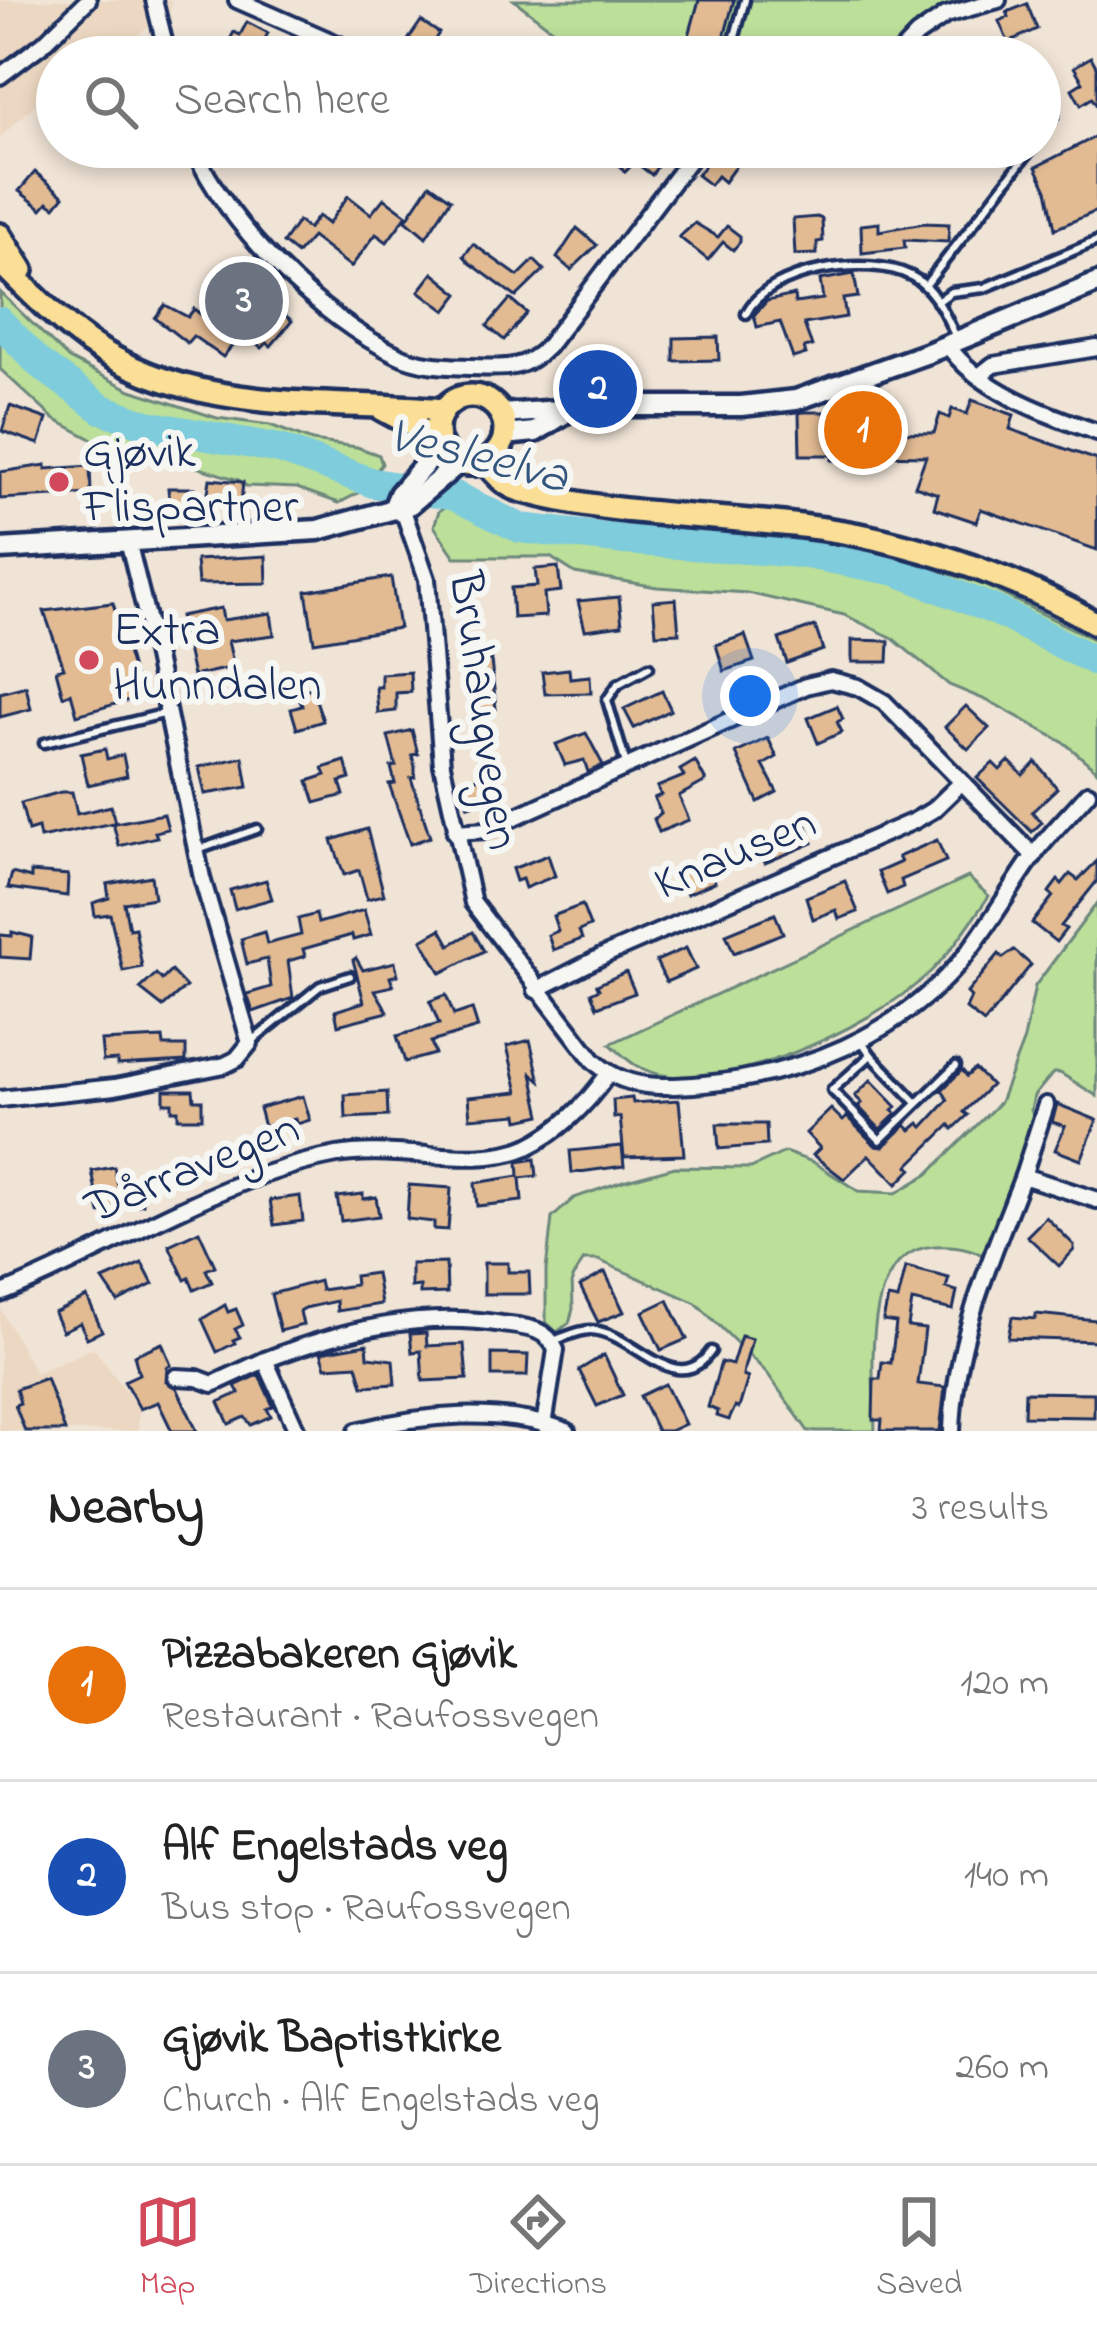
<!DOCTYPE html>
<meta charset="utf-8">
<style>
:root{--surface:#fff;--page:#f2f2f2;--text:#222;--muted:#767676;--line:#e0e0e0;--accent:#d1495b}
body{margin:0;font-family:"Indie Flower",sans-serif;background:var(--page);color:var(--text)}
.you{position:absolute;left:750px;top:696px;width:42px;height:42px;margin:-30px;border:9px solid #fff;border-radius:50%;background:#1a73e8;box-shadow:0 0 0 18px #1a73e833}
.badge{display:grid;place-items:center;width:78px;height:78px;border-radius:50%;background:var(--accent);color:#fff;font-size:39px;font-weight:700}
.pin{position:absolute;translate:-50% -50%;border:6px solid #fff;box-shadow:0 3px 12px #0006}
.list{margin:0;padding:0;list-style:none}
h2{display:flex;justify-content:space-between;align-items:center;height:156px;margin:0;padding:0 48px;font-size:51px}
h2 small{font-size:39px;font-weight:400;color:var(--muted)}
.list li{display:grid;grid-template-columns:78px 1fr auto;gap:36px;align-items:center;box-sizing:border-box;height:192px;padding:0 48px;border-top:3px solid var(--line)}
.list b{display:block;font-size:45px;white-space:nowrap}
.list p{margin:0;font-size:39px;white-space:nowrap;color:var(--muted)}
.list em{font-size:39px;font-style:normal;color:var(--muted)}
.icon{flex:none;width:66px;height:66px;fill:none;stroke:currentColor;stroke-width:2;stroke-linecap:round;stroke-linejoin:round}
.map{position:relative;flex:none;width:1097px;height:1431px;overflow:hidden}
.search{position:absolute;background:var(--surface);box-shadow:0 6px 18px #0003;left:36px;right:36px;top:36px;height:132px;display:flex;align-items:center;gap:30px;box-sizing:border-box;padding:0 42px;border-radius:66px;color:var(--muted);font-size:45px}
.sheet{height:732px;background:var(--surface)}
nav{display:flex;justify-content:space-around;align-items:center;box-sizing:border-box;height:168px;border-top:3px solid var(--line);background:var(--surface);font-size:33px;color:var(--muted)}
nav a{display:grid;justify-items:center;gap:6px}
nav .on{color:var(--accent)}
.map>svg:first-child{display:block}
.built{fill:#ecd8c2}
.green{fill:#bcdf99;stroke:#6c877c;stroke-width:3}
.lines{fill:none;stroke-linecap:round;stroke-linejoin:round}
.river{stroke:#7eccdc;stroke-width:30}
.building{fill:#e2bb93;stroke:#1b2f5e;stroke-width:3}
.service-casing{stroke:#1b2f5e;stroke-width:15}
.minor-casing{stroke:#1b2f5e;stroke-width:22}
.secondary-casing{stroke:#1b2f5e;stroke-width:27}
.primary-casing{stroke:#1b2f5e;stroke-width:30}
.service{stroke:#f6f6f2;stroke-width:6}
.minor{stroke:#f6f6f2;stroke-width:14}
.secondary{stroke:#f6f6f2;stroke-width:18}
.primary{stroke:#fbdf96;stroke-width:21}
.poi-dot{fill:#d1495b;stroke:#f6f6f2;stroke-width:4.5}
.labels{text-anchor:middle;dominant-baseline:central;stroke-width:12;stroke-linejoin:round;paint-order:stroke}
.poi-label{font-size:48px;fill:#1b2f5e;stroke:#f6f6f2;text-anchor:start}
.street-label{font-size:48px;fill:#1b2f5e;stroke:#f6f6f2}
.water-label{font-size:51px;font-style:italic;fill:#34567e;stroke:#f6f6f2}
</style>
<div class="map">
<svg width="1097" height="1431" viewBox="0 0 1097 1431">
<rect width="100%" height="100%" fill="#f0e4d6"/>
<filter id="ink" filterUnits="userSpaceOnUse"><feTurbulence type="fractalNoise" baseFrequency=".00833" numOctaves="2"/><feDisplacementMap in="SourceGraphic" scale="24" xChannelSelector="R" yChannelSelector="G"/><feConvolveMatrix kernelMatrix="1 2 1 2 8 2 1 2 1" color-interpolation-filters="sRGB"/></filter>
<g filter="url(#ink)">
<!-- built -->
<g class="built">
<path d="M0,0H171L172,5L169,12L107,57H57V91L43,97L0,138Z"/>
<path d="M0,1307L35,1373L94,1348L139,1409L138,1431H0Z"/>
</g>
<!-- green -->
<g class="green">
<path d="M514,0H961V7L894,57H588Z"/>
<path d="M0,292L69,359L131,390L217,418L270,425L312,441L357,447L379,455L382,464L358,493L339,503L297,488L246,486L239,480L131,447L101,444L54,419L0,369Z"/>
<path d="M450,504L490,525L662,555L746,562L773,551L790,537L850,544L980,583L1097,641V771L1066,744L993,703L949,685L891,637L844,615L747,593L657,587L575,573L550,557H455L434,526L439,511Z"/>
<path d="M968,877L989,896C970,923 951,953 926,976C872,1026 711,1105 639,1067C628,1062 619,1051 610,1044Z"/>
<path d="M1097,903V1096L1060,1073H1053L1034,1096L1031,1110C1054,1164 1015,1214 988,1259C973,1247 954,1245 935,1246C858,1251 874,1377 875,1431H808L767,1373L696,1303L598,1260H584L572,1278L573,1309L569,1323L557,1332L546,1322V1270L552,1218L574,1198L623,1181L675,1167L751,1168L785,1152L813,1162L858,1191L896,1193L928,1174L1000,1102L1024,1039L1035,986Z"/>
</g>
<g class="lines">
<!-- river -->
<path class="river" d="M0,322L40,364L102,409L147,425L280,449L373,483L455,496L520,528L625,540L801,553L897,571L997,611L1097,662"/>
</g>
<!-- building -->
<g class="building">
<path d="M699,0H734L719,57H683Z"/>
<path d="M1027,4L1037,29L1008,42L999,21L1009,17L1007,12Z"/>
<path d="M421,21L439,33L432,44L455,57H421L404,46Z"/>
<path d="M247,22L268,33L256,57L227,45L234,32L240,35Z"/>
<path d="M1091,57L1097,68V106L1092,98L1081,105L1072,89L1083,82L1074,67Z"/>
<path d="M1097,136V211L1055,229L1047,190L1036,167Z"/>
<path d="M645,147H669L652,175L635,162L625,172L615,161L626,150L635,160Z"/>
<path d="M717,149L737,164L724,182L717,176L710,185L697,175Z"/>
<path d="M35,172L64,196L55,207L48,202L42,209L19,191Z"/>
<path d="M430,184L451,199L426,237L406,220Z"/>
<path d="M348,196L371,214L384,198L407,215L387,242L376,234L351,267L312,237L297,254L283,243L298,221L308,229L318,216L328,224Z"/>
<path d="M817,217L822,219L823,241L817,242V254L795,255L793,219Z"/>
<path d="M695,223L718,237L727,226L740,236V242L733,250L723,242L708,260L679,237Z"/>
<path d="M879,223V231L924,223L949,224L948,242L904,240L905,248L862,253L861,225Z"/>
<path d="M577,228L597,245L571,270L557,258Z"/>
<path d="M473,244L518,276L534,260L544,270L516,297L470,263L464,256Z"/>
<path d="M252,272L272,288L264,297L292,321L271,346L267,343L262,348L243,332L223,357L193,336L187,343L155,318L165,305L188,317L194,309L209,321Z"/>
<path d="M433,273L459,294L446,311L419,291Z"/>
<path d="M854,274L858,297L843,299L846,317L804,324L812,346L804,348L806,354L793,358L780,322L757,327L754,315L767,301L794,295L795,303L823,299L820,280Z"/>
<path d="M510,299L527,313L504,340L487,326Z"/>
<path d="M718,337L719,360L674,361V338Z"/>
<path d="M972,400L1014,415L1010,429L1097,460V550L981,509L976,522L934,508L938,494L915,486L926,456L872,455V468H856V461L832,460V455H800L799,413L803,412H825L826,431H853V425H865V432L934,433L940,414L949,418L952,409L967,414Z"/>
<path d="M10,406L47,419L39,444L2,431Z"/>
<path d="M46,465V469L90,466L91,494L0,499V472Z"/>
<path d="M210,479L243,482L241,503L207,500Z"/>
<path d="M168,488H195V519H171Z"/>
<path d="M266,556L267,583L198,584L196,560Z"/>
<path d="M558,567L561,591L544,593L546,616L513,618L511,588L537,586L535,569Z"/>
<path d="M391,577L399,628L314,642L306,591Z"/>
<path d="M619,597L622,625L585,630L578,601Z"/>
<path d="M676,599L679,633L656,634L653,601Z"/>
<path d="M113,603L140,697L77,715L71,693L63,696L56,670L64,668L44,611Z"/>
<path d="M221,608L223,620L271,613L274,635L228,641L234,667L193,676L180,616Z"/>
<path d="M815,626L823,650L787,663L779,639Z"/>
<path d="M745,635L754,661L724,671L716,645Z"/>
<path d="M852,640L889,641L888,662H852Z"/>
<path d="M491,660L496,709L471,711L465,681L473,680L471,662Z"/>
<path d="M569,669L570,678L590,676L591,693L545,694L542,672Z"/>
<path d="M410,672L411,692L396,693V711L378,713L376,687H381V674Z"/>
<path d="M26,686L31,709L0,717V693Z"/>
<path d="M312,688L323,721L297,729L291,709L302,706L297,692Z"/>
<path d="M662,691L671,710L634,728L624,709Z"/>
<path d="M837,706L843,719L837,722L842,732L818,743L808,718Z"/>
<path d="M966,706L989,728L968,749L945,727Z"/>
<path d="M412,730L418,754L412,755L415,767V777L411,778L430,837L410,844L389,784L395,783L391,767L396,766L388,736Z"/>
<path d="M586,733L603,765L588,772L584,760L565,765L556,744Z"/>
<path d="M768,738L777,757L763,765L777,792L758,802L736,753Z"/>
<path d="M105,749L107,759L123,755L127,776L88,785L81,754Z"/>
<path d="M243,757L248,787L205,794L199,767Z"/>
<path d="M345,761L350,779L340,782L344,795L315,803L308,781L326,775L323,768Z"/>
<path d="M695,761L706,781L679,796L689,820L659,832L654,819L661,813L654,798L661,795L657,787L684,776L680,770Z"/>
<path d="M1009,761L1023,775L1036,762L1057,788L1032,812L1042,822L1032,832L977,778L993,763L1000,770Z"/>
<path d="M498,770L507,793L468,806L460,785Z"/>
<path d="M61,792H72L77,814L111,806L115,823L164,814L168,829L155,832L157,837L119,846L113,823L40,838L38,828L28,831L21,803Z"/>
<path d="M806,824L813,843L765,863L759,848Z"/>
<path d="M367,829L384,895L367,899L359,870L344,875L332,840Z"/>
<path d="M937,840L946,861L901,880L903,887L887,894L878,872L901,862L898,857Z"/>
<path d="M548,855L555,876L525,888L522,879L516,881L512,869Z"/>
<path d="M706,860L715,882L687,894L678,872Z"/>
<path d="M1097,861V881L1061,926L1066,929L1056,942L1032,923L1053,896L1049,892L1058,880L1062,884L1070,874L1078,880Z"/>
<path d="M31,872L68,875L67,896L8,888L12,873L31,878Z"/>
<path d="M151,876L154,898L124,903L129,929L135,928L142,967L123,971L110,914L95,916L93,903L109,898L107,884Z"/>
<path d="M266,880L272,899L235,909L230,890Z"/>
<path d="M845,881L858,912L839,919L836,910L813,919L806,897Z"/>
<path d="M582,905L590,926L579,931L582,939L553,950L548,935L558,931L553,916Z"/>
<path d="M364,910L371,935L353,940L352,935L303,949L305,956L288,961L293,998L253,1012L247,994L271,987L267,959L247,964L241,939L264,932L267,944L301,935L298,919L316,914L318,923Z"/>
<path d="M775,914L783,933L734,953L726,934Z"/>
<path d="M441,929L450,945L473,932L484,951L441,973L422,940Z"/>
<path d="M12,932L32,937L30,959L0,957V935L12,936Z"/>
<path d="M686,948L696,969L666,982L656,961Z"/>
<path d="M1014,950L1031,965L984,1023L966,1009L971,997L967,993L999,954L1003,958Z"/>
<path d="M356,958L363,970L395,962L398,975L390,977L393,986L375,990L388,1012L338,1025L335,1011L364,1002L353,960Z"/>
<path d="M171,971L186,987L163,1007L140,989L156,974L162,980Z"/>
<path d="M626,972L635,993L597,1007L591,993L599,989L597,985Z"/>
<path d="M446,995L454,1015L472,1009L478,1028L431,1042L435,1054L405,1062L397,1036L439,1024L430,1001Z"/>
<path d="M163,1038L164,1046H186V1061L117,1065V1060L103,1061L101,1041Z"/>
<path d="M530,1040L540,1081L532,1074L541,1115L519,1120L518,1114L470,1118L468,1097L518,1092L507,1046Z"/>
<path d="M975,1069L991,1085L964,1112L968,1115L953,1129L950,1125L908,1166L912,1169L897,1184L869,1155L844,1179L813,1155L820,1148L806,1133L831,1109L843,1121L847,1117L876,1146L883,1147L906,1125L911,1130L919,1123L923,1127L948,1100L942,1090L962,1070L967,1076Z"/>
<path d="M871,1080L897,1107L893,1111L896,1114L880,1129L858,1106L862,1103L855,1096Z"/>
<path d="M164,1090H193L194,1100H202V1118H178V1110H172V1103H164Z"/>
<path d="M387,1092L388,1116L346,1118L345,1095Z"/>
<path d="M303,1096L310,1120L297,1124L295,1119L264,1127L259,1108Z"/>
<path d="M632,1098L633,1103L679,1100L684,1155L624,1157L620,1117L614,1118L613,1100Z"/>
<path d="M1057,1104L1097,1120L1081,1160L1055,1150L1065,1126L1052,1122Z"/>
<path d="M717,1124H766L767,1145L719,1149Z"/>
<path d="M622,1146L624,1166L572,1173L570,1151Z"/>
<path d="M535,1159L537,1176L520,1178L522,1201L477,1206L475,1183L519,1176L518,1162Z"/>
<path d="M114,1167L119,1190L139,1186L143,1204L100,1213L92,1171Z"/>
<path d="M409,1185L451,1188L448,1230L434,1229V1222L407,1219Z"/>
<path d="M363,1194V1199L376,1197L379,1216L341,1221L337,1197Z"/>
<path d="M300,1196L303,1221L274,1225L270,1200Z"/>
<path d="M1046,1217L1074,1245V1250L1059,1266L1027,1236Z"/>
<path d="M199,1231L215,1266L206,1270L212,1282L194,1290L189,1278L185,1280L169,1245Z"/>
<path d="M142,1263L153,1284L118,1302L103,1280Z"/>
<path d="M446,1263L447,1293L420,1294V1286L411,1287V1264Z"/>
<path d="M484,1263H508V1272H529L530,1294H484Z"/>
<path d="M906,1267L949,1278L946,1288L957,1291L953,1310L912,1301L908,1327L925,1329L918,1384L945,1387L940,1431H881L882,1420H873L874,1379H880L882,1362L891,1363L896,1323L883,1321L888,1298L898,1300Z"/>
<path d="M605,1272L624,1312L598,1322L580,1286Z"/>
<path d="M376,1273L381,1304L337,1311L336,1301L305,1308L300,1311L303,1325L280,1331L271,1294L319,1281L321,1290L355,1285L354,1276Z"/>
<path d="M87,1297L102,1331L87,1338L80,1323L62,1331L54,1313Z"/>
<path d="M668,1300L687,1339L661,1350L643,1312Z"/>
<path d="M225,1305L228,1312L236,1309L243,1325L235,1329L240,1337L233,1340L235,1343L217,1352L202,1319Z"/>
<path d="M1036,1314L1097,1320V1341L1008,1338L1012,1317L1035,1319Z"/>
<path d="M426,1333L427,1346L464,1344L467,1379L423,1381L421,1351L412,1352L410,1334Z"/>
<path d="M741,1336L752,1339L744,1369L743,1376L748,1378L739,1408L735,1407L729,1420L717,1416L718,1411L708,1407L721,1362L732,1365Z"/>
<path d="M162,1343L171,1365L167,1367L166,1381L177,1388L197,1431H172L158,1402L140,1409L124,1381L139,1374L134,1355Z"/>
<path d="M367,1344L368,1357L393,1360L395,1384L363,1386L357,1365L326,1367L321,1352Z"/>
<path d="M492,1354L528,1355L527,1376H492Z"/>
<path d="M604,1355L623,1395L597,1406L579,1370Z"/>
<path d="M259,1375L273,1406L267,1409L271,1416L251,1425L245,1417L229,1424L219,1402L239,1393L235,1386Z"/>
<path d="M46,1378L65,1431H25L15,1405L20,1403L16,1389Z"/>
<path d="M665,1384L685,1424L670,1431H657L640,1396Z"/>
<path d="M1025,1392L1094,1393V1417L1024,1416Z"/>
</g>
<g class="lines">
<!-- service casing -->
<g class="service-casing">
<g id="service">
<path d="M732,47L745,0"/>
<path d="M1040,137L1054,115"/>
<path d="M925,286L1033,147"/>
<path d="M937,302L951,292L984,288L1097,241"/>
<path d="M746,314C767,269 869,254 911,276C935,288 945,315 956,337"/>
<path d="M44,743L167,713"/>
<path d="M626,764L607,700L618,684L649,667"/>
<path d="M198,850L257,829"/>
<path d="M250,1043L320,986L350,976"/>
<path d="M863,1043L871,1055L832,1090L880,1140L956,1066"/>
<path d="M871,1055L917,1103"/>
<path d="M552,1341C564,1338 578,1330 590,1330C632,1330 676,1402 711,1351"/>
</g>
</g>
<!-- minor casing -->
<g class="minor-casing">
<g id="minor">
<path d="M154,0L168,57"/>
<path d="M237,0L367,57"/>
<path d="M896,57L917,35L946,15L998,0"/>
<path d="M0,76L44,43L88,0"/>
<path d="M193,147C226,225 321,319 398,355C420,366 447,366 471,367C502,368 524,371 547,347L699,147"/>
<path d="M947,344C977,390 1047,415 1097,432"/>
<path d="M979,376L993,365L1097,348"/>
<path d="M393,509L405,516L427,579L442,765L473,903L593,1060C623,1090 663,1088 704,1084C801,1075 897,1036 961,961C989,927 1009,890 1034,855C1050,833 1071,813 1088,793"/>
<path d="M455,832L486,830L806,686L831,680L858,687L884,702L1034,856"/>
<path d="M536,990L605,955L914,821L933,810L961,783"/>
<path d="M0,1099L115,1087L225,1065L237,1059L250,1043L202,878L152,638L128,541"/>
<path d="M1023,1176L1046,1105"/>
<path d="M0,1294C113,1250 217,1177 337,1155C395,1144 476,1170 527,1147C560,1131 587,1104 608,1074"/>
<path d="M176,1377L197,1378L213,1384L265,1360"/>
<path d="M297,1431L265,1360C342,1330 420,1311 502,1324C524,1327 547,1327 556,1350L544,1425"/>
<path d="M357,1431C423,1414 501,1407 567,1431"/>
<path d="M952,1431C955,1339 990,1261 1023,1176L1097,1200"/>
</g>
</g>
<!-- secondary casing -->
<g class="secondary-casing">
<g id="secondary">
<path d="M501,414L619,406H741L796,400L928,353L1097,283"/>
<path d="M505,435L535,432L567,412"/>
<path d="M393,509L399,494L441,446"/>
<path d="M0,549L318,530L409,505L460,462"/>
</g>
</g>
<!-- primary casing -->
<g class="primary-casing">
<g id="primary">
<path d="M0,235L22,270"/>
<path d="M0,262C28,290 56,319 88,342C194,416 322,399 443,410"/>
<circle cx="471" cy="430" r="34"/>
<path d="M382,409L438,439"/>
<path d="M485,462C495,473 505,486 520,490C634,523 765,512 883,540C957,558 1032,586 1097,624"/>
</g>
</g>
<!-- service -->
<use href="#service" class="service"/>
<!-- minor -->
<use href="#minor" class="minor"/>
<!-- secondary -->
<use href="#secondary" class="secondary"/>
<!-- primary -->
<use href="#primary" class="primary"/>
</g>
</g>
<!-- markers -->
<g class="poi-dot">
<circle cx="59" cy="482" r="12"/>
<circle cx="89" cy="660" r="12"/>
</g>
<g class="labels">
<!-- poi labels -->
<g class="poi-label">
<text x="83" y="454">Gjøvik<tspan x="83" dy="55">Flispartner</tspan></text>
<text x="113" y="632">Extra<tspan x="113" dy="55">Hunndalen</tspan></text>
</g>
<!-- street labels -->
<g class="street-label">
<text transform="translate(482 711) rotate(82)">Bruhaugvegen</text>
<text transform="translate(736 855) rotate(-23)">Knausen</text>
<text transform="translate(193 1170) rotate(-22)">Dårravegen</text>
</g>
<!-- water labels -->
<g class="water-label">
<text transform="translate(478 458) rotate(14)">Vesleelva</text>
</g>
</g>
</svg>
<div class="you"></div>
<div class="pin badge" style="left:863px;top:430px;background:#e8710a">1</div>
<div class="pin badge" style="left:598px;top:389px;background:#1a4fb4">2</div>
<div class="pin badge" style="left:244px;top:301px;background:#6b7280">3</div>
<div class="search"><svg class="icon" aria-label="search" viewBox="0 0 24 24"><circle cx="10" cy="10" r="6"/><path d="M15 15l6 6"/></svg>Search here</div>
</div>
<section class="sheet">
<h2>Nearby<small>3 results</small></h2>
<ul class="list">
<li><span class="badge" style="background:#e8710a">1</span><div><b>Pizzabakeren Gjøvik</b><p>Restaurant · Raufossvegen</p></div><em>120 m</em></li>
<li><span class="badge" style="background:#1a4fb4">2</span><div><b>Alf Engelstads veg</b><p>Bus stop · Raufossvegen</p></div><em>140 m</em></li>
<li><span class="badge" style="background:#6b7280">3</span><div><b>Gjøvik Baptistkirke</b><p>Church · Alf Engelstads veg</p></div><em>260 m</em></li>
</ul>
</section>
<nav>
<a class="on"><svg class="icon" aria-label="map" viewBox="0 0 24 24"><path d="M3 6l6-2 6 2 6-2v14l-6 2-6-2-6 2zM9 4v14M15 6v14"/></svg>Map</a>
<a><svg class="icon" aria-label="directions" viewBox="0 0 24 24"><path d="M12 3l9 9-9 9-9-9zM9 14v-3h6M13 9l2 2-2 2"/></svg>Directions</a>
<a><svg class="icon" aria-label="saved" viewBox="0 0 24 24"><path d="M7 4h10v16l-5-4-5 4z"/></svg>Saved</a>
</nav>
